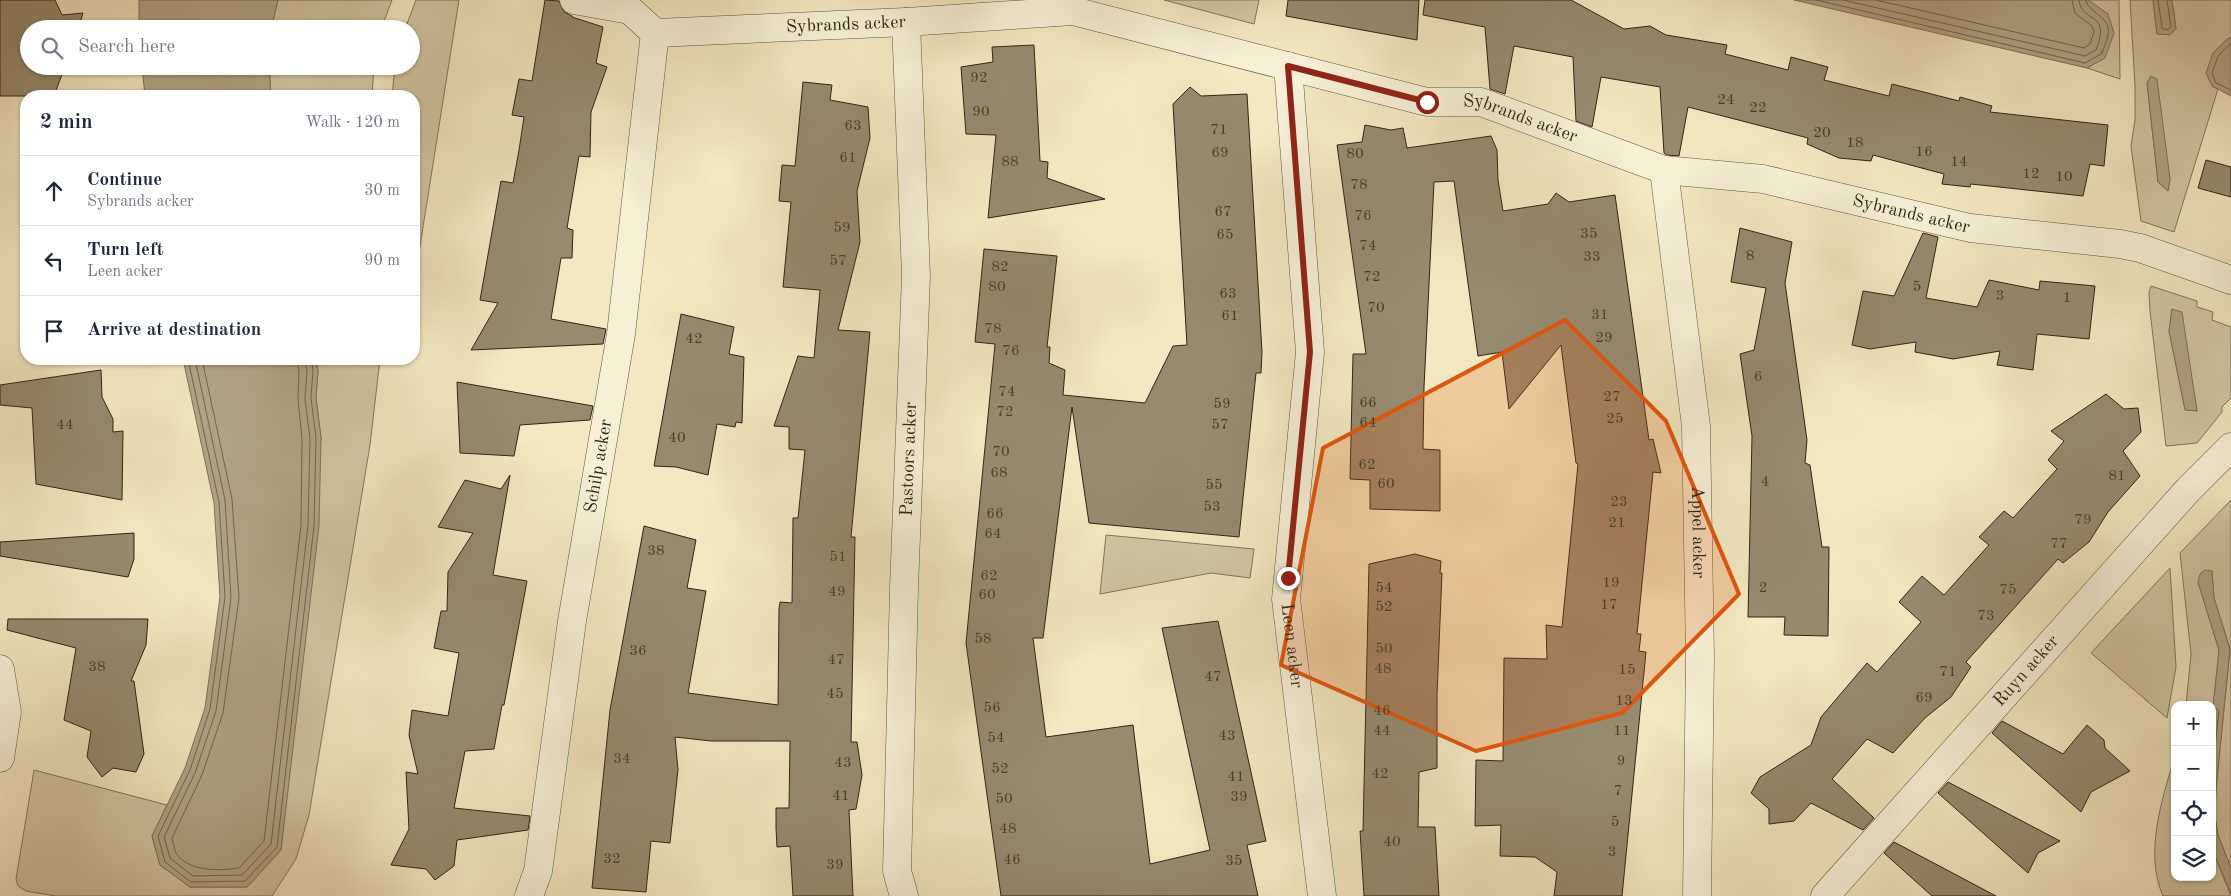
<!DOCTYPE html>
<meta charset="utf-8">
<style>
:root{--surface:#fff;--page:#f2f2f3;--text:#1f2937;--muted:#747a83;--line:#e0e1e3}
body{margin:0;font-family:"Old Standard TT",serif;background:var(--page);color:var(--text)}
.controls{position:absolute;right:15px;bottom:15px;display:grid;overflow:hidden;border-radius:10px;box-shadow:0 1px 4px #0004}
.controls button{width:45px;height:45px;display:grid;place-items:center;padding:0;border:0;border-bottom:1px solid var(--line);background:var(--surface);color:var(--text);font:25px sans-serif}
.stop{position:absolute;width:15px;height:15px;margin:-11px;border:4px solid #8f2418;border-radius:50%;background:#fff}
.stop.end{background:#8f2418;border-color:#fff;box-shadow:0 1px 5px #0008}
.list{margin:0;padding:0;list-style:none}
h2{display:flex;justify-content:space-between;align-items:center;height:65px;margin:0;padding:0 20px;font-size:21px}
h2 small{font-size:16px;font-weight:400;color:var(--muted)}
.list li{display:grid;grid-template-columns:32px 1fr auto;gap:15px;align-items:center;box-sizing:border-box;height:70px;padding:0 20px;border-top:1px solid var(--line)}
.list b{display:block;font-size:19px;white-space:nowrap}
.list p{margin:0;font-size:16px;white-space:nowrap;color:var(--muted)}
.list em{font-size:16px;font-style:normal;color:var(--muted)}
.icon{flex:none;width:28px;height:28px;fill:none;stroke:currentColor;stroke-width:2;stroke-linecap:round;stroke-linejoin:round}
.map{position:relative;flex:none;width:2231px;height:896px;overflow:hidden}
.search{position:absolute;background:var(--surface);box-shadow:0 1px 4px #0004;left:20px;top:20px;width:400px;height:55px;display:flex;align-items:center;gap:12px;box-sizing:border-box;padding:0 18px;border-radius:28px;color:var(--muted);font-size:19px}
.panel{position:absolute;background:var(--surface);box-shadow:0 1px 4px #0004;left:20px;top:90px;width:400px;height:275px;border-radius:20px}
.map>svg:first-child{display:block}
.green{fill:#d2c7a4;stroke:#82765e;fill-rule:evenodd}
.water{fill:#b1a587;stroke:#7e715a}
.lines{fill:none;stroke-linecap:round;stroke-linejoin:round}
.shore{stroke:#71644f;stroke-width:1}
.building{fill:#968a6f;stroke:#312417}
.minor-casing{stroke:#625542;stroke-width:29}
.minor{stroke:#f7f0d7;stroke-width:28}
.route{stroke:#8f2418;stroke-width:6}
.marked{fill:#df560d;fill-opacity:0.2;stroke:#df560d;stroke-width:4;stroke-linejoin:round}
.labels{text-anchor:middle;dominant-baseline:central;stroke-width:4;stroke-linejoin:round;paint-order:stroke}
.number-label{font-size:15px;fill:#4a3e2d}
.street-label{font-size:18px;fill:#312417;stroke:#f7f0d7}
</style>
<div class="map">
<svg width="2231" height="896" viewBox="0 0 2231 896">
<rect width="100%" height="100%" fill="#f3e8c1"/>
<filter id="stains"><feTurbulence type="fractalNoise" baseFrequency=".004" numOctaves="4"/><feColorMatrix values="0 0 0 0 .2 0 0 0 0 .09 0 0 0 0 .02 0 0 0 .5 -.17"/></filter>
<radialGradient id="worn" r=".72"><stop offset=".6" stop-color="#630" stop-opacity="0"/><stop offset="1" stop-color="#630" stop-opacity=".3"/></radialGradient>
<!-- green -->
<g class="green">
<path d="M278,0H392L381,29H271Z"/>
<path d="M416,0H459L414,284V96H392L395,66H411V29H405Z"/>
<path d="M1164,0H1259L1254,24Z"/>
<path d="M2088,0H2119L2120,79L2087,68L2105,57L2108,14Z"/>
<path d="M2130,0H2153L2157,34L2176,29L2172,0H2231V39L2228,38L2212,86L2218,89L2174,232L2141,221L2131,146L2135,120V86ZM2151,76L2170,179L2168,191L2158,182L2147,83Z"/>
<path d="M269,66H374L372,96H271Z"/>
<path d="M2151,286L2197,301V307L2213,312L2212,320L2231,327V398L2222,407V412L2197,443L2166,446L2150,311L2149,292ZM2172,309L2190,369L2197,411L2185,409L2169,331Z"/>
<path d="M315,359H380L370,445L309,815L296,859L272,896H55L26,891L18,886L16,879L34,770L167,805L152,836L160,865L190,887H247L281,850L321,438L316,398L318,370Z"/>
<path d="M2231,500V868L2218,835L2215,817L2216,789L2230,649L2214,598L2212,571L2198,582L2219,650L2212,718V705H2186L2191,654L2180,553Z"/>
<path d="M1106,535L1254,549L1250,578L1211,573L1100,594Z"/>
<path d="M2170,568L2176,667L2167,718L2091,653Z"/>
<path d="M2175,756V877H2212V849L2231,896H2163C2144,853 2162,799 2175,756Z"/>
</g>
<!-- water -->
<g class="water">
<path d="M139,0H278L271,29H139Z"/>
<path d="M1794,0H2088L2108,14L2114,33L2105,58L2087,68Z"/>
<path d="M2153,0H2172L2176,29L2170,35L2157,34Z"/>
<path d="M2228,38L2231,39V96L2212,86L2206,73L2213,53Z"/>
<path d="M142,66H269L271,96H145Z"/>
<path d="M2151,76L2157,79L2170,179L2168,191L2158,182L2147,83Z"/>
<path d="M2172,309L2182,312L2197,411L2185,410L2169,331Z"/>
<path d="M183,359H315L318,370L316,398L321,438L319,526L281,850L247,887H190L160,865L152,836L185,768L205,708L220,597L214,503Z"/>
<path d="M2205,570L2212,571L2214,598L2230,649L2216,789L2215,817L2218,835L2231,868V894L2212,849V718L2219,650L2198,582L2200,574Z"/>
</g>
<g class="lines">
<!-- shore -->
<g class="shore">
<path d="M1816,0L2085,63L2101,54C2104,48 2107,41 2108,35C2112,16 2087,13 2086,0"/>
<path d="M1843,0L2085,56L2096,50C2112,10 2081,24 2079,0"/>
<path d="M1876,0L2084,48L2090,44L2094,32L2092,26L2075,13L2072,0"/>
<path d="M2158,0L2162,28L2167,30L2171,27L2167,0"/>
<path d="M2231,43L2218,56L2212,73L2216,83L2231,90"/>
<path d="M188,359L219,502L225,597L210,709L190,770L158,836L165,862L191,882L245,881L277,847L314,526L316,438L311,398L313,370L311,359"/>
<path d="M195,359L225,500L231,598L216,711L195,773L164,837L170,858L193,876L242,875L271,844L308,525L310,438L305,399L307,371L304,359"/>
<path d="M202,359L232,499L239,598L223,713L202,775L172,838C173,842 174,849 176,853C188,872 220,871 239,868L264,841L301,525L302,439L298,399L299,372L297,359"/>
<path d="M2212,710L2217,709L2219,711L2212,774"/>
</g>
</g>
<!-- building -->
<g class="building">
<path d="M0,0H55L62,15L83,13L78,29H29V66H65L54,96H0Z"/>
<path d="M545,0L559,1L564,12L572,16V17L603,27L596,63L607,67L591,112L590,157L579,156L567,228L573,230L572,258H561L551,319L606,329L603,344L471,350L498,303L480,300L501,181L513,183L519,150L524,117L512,115L519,79L532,81Z"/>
<path d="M1288,0H1419L1417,40L1286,16Z"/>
<path d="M1425,0H1571L1624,29L1650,26L1666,35L1727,45L1725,54L1788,70L1791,57L1828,67L1824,80L1889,96L1892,84L1959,101L1960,97L1992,106L1990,112L2108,125L2104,166L2090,164L2083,196L1971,184L1970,187L1942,184L1944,174L1873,155L1871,161L1839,158L1807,144L1808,138L1688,107L1679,156L1667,155L1664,153L1660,87L1601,77L1592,127L1576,121L1573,57L1514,46L1505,94L1490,89L1485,27L1423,15Z"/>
<path d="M1034,45L1040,161L1048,162L1047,178L1105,199L988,218L996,135L966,134L961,67L993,62L992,47Z"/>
<path d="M803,82L832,85L830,100L868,107L870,138L857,191L860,242L838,330L870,332L851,537H855L851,742H857L862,775L856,809L849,810L853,896H793L790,846L777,847L776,828V808H789L790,741H711L675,737L678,770L670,843L651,841L646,892L592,888L610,710L644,526L696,540L687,588L706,591L688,693L778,705L779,609L780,602L792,603L793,518H798L805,450L789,449V427L774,426L798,356L814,358L820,290L783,287L791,202L779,201L782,165L795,166Z"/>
<path d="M1190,87L1201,96L1247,94L1262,352L1261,373H1256L1239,537L1089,523L1072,407L1043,638H1033L1046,737L1133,725L1150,864L1210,850L1162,628L1218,621L1266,841L1247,845L1258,896H1001L966,643L995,344L975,342L984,249L1057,256L1047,347H1050L1049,363L1065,370L1063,395L1145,403L1173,346L1187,345L1173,104Z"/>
<path d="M1365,125L1391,130L1403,128L1407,148L1491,136L1497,150L1498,180L1503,211L1548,204L1556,193L1569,202L1615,195L1649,440L1653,439L1661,473L1653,472L1637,634H1641L1639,651L1646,652L1622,896H1554L1557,872L1535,857L1500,856L1501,825L1475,826L1476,760L1503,761L1504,658L1547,659L1546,625L1562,627L1578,464L1576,463L1561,345L1509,409L1502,352L1478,356L1454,181L1434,182L1424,387L1423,449L1440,450V511L1370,509V480L1350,479L1353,354H1366L1337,145L1362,142Z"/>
<path d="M2206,160L2231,167V197L2198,188Z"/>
<path d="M1740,228L1792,242L1785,283L1807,440L1805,463L1810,465L1822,547H1829L1828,636L1784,635L1785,617H1748L1752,436L1740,354L1754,350L1766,288L1731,282Z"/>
<path d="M1923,233L1938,237L1926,298L1977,307L1989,280L2039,290L2040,281L2095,286L2089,339L2037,334L2033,370L1997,365L2000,351L1953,359L1915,352L1916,342L1870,349L1852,345L1863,291L1894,296Z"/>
<path d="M681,314L734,327L729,354L744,357L742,423L736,422L735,427L717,424L708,475L676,467L654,466Z"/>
<path d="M101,370L102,397L113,419V432L123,431L122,500L36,484L32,408L0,405V385Z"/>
<path d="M457,382L593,406L590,420L520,425L514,456L460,453Z"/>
<path d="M2106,394L2124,409L2138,408L2141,432L2123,451L2140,476L2108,512L2089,542L2063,563L2058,559L1966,662L1971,667L1951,697L1925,718L1893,753L1867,739L1832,779L1874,818L1863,830L1811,803L1794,821L1769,824V809L1751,793L1760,777L1811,745L1821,717L1867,663L1877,672L1921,622L1899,602L1922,576L1944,595L1989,545L1979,537L2004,511L2013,518L2057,469L2048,460L2064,441L2051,431Z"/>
<path d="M510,475L493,575L527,581L504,705H502L494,749L465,751L454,808L530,816L528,830L457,840L454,866L435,880L426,869L391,865L409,829L406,772L418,774L409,735L412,710L448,716L459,653L434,648L441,611H447L448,572L473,533L438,527L465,480L501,489Z"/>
<path d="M134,533V559L128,577L0,556V542Z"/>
<path d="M1415,554L1441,561L1440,573H1442L1437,695V768L1419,772L1418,827H1435L1439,896H1364L1360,831H1363L1369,564Z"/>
<path d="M8,619H148L146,645L131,681H134L144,754L136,772L113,768L102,777L87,757L91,731L64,720L76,648L7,630Z"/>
<path d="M2002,721L2063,754L2087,725L2104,740L2105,748L2130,771L2091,792L2081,812L1992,733Z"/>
<path d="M1948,782L2060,841L2038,853L2028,873L1938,793Z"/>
<path d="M1894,842L1996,896H1932L1884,853Z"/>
</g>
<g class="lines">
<!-- minor casing -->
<g class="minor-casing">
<g id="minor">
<path id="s1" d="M574,0L630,10L655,33L906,22L1073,11L1427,102H1481L1664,170L1763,179L1970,228L2120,244L2140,248L2231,280"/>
<path id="s2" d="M1288,66L1310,352L1286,599L1322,896"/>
<path id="s3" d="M1664,170L1696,426L1700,656L1697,896"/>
<path d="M0,669L7,712L0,758"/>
<path id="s4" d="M529,896L538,871L572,621L621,334L655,33"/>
<path id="s5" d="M904,896L897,871L904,588L916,276L906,22"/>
<path id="s6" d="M1825,896L2188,490L2231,447"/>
</g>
</g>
<!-- minor -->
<use href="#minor" class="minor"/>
</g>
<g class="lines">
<!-- route -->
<path class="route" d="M1288,578L1310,352L1288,66L1427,102"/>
</g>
<!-- marked area -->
<path class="marked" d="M1565,320L1666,421L1739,594L1622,713L1476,751L1281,665L1323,448Z"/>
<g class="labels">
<!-- number labels -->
<g class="number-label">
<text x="979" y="78">92</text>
<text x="1726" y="100">24</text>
<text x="1758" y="108">22</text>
<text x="981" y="112">90</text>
<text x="853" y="126">63</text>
<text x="1219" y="130">71</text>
<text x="1822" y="133">20</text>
<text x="1855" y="143">18</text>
<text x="1924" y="152">16</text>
<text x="1220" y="153">69</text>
<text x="1355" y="154">80</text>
<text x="848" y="158">61</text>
<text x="1010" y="162">88</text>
<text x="1959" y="162">14</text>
<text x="2031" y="174">12</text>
<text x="2064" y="177">10</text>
<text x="1359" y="185">78</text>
<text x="1223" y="212">67</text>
<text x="1363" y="216">76</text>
<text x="842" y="228">59</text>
<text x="1589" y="234">35</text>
<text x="1225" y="235">65</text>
<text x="1368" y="246">74</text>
<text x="1750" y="256">8</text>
<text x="1592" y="257">33</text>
<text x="838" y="261">57</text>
<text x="1000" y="267">82</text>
<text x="1372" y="277">72</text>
<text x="997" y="287">80</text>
<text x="1917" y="287">5</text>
<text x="1228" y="294">63</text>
<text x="2000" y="296">3</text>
<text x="2067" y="298">1</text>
<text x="1376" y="308">70</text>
<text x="1600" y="315">31</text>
<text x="1230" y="316">61</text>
<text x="993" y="329">78</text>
<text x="1604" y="338">29</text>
<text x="694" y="339">42</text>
<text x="1011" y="351">76</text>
<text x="1758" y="377">6</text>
<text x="1007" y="392">74</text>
<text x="1612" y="397">27</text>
<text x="1368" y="403">66</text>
<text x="1222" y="404">59</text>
<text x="1005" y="412">72</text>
<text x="1615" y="419">25</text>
<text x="1368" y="423">64</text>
<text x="65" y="425">44</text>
<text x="1220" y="425">57</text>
<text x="677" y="438">40</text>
<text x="1001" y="452">70</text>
<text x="1367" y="465">62</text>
<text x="999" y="473">68</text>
<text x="2117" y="476">81</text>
<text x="1765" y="482">4</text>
<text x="1386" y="484">60</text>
<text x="1214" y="485">55</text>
<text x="1619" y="502">23</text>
<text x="1212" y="507">53</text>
<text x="995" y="514">66</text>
<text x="2083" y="520">79</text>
<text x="1617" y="523">21</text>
<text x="993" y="534">64</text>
<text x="2059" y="544">77</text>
<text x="656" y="551">38</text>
<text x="838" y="557">51</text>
<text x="989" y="576">62</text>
<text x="1611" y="583">19</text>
<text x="1384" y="588">54</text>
<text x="1763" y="588">2</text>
<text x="2008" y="590">75</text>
<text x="837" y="592">49</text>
<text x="987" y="595">60</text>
<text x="1609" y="605">17</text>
<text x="1384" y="607">52</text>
<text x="1986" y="616">73</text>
<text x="983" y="639">58</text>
<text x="1384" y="649">50</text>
<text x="638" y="651">36</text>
<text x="836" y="660">47</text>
<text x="97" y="667">38</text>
<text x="1383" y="669">48</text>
<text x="1627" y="670">15</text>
<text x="1948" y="672">71</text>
<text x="1213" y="677">47</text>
<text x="835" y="694">45</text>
<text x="1924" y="698">69</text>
<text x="1624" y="701">13</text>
<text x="992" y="708">56</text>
<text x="1382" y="711">46</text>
<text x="1382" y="731">44</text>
<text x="1622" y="731">11</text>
<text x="1227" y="736">43</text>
<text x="996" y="738">54</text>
<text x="622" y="759">34</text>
<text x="1621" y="761">9</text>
<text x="843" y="763">43</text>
<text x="1000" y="769">52</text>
<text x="1380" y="774">42</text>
<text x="1236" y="777">41</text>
<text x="1618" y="791">7</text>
<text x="841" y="796">41</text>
<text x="1239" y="797">39</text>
<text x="1004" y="799">50</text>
<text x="1615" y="822">5</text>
<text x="1008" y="829">48</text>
<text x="1392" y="842">40</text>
<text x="1612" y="852">3</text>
<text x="612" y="859">32</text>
<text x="1012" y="860">46</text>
<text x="1234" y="861">35</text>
<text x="835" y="865">39</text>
</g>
<!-- street labels -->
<g class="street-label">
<text stroke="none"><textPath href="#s1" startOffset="282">Sybrands acker</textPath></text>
<text stroke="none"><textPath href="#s1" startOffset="971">Sybrands acker</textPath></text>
<text stroke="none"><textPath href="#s1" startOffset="1376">Sybrands acker</textPath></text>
<text stroke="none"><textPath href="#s5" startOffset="438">Pastoors acker</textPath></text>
<text stroke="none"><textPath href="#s4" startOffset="436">Schilp acker</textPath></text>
<text stroke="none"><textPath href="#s3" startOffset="364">Appel acker</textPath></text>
<text stroke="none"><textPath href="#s2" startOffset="582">Leen acker</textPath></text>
<text stroke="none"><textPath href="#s6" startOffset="302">Ruyn acker</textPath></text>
</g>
</g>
<rect width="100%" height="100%" filter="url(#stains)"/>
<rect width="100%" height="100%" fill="url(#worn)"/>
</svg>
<div class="controls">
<button>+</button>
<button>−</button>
<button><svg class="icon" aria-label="locate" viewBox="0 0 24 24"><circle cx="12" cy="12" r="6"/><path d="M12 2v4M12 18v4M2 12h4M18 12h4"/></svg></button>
<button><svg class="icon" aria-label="layers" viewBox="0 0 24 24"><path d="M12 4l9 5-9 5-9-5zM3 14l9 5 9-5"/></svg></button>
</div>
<div class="stop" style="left:1427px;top:102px"></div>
<div class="stop end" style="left:1288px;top:578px"></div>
<div class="search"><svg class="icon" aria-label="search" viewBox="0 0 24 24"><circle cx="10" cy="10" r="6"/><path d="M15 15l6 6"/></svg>Search here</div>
<section class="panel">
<h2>2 min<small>Walk · 120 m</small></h2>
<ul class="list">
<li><svg class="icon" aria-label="ahead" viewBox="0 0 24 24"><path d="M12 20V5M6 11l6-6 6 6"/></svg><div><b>Continue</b><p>Sybrands acker</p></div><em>30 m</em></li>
<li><svg class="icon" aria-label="left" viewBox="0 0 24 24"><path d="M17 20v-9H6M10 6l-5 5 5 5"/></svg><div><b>Turn left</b><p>Leen acker</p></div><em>90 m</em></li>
<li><svg class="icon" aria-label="arrive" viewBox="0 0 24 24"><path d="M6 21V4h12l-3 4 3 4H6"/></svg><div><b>Arrive at destination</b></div></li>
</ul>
</section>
</div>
